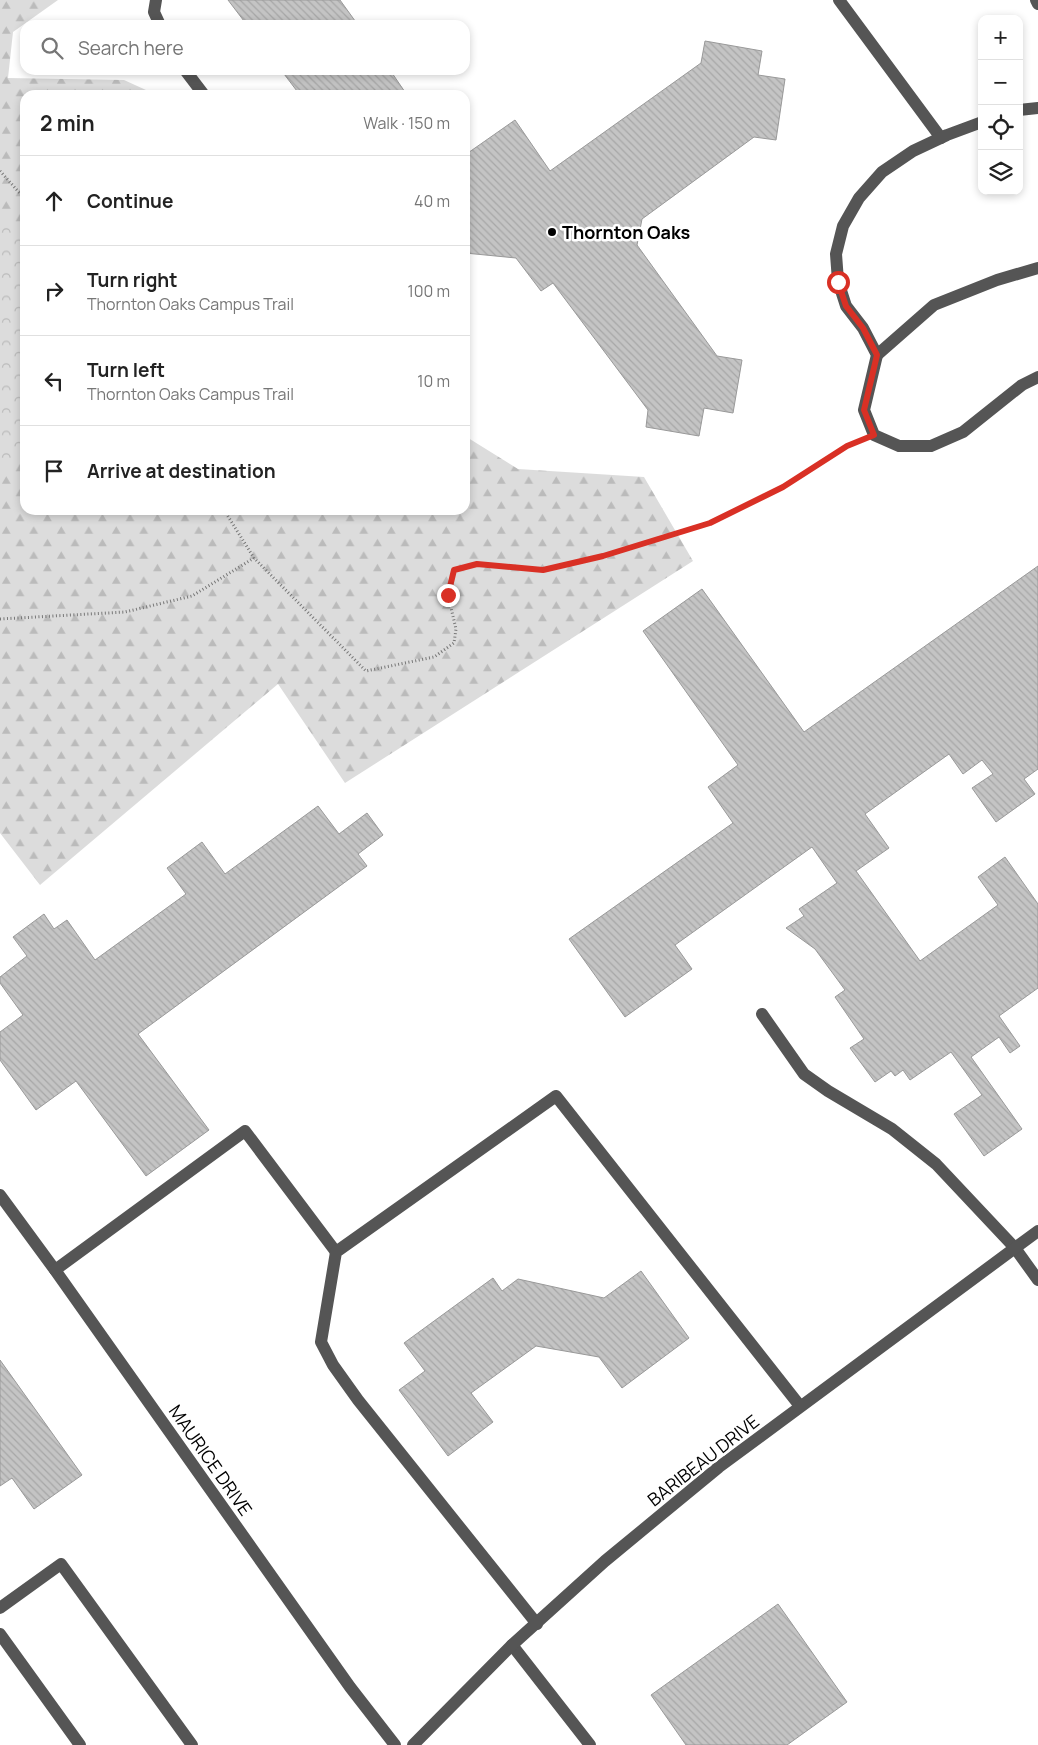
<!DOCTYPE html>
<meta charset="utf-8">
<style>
:root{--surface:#fff;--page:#f2f2f2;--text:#222;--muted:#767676;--line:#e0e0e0}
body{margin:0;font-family:Manrope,sans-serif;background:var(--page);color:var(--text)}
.controls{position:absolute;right:15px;top:15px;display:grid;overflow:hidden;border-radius:10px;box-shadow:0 2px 8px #0003}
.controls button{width:45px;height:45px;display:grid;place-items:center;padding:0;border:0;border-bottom:1px solid var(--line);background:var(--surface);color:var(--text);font:25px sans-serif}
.stop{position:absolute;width:15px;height:15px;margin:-11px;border:4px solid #d93025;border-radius:50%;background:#fff}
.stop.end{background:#d93025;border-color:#fff;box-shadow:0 1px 5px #0008}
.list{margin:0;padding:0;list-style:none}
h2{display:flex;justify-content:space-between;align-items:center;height:65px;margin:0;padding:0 20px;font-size:21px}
h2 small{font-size:16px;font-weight:400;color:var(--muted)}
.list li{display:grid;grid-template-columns:32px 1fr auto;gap:15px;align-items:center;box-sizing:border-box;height:90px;padding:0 20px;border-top:1px solid var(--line)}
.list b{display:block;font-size:19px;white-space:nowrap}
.list p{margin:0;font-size:16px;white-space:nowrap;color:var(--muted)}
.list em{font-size:16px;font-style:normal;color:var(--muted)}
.icon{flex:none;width:28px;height:28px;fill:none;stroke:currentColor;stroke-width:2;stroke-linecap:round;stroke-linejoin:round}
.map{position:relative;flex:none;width:1038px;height:1745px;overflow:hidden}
.search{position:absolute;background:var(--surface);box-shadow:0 2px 8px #0003;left:20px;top:20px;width:450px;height:55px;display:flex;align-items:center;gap:12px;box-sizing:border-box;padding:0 18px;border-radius:15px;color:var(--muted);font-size:19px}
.panel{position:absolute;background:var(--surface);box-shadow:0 2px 8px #0003;left:20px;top:90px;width:450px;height:425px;border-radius:15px}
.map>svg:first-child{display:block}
.forest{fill:url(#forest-firs)}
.park{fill:url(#park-crowns)}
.building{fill:url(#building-back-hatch);stroke:#999}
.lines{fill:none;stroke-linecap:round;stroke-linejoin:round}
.path{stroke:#777;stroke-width:3;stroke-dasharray:1 2.5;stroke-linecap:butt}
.minor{stroke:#555;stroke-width:12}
.route{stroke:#d93025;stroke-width:6}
.poi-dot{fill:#000;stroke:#fff;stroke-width:2}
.labels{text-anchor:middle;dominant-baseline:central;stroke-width:5;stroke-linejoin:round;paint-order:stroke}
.poi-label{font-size:18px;font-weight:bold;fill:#000;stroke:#fff;text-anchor:start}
.street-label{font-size:18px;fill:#000;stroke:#fff}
</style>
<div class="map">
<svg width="1038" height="1745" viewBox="0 0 1038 1745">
<defs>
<pattern id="forest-firs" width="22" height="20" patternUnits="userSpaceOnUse" patternTransform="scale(1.25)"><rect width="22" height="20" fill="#dcdcdc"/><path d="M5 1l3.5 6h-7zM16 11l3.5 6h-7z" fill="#bbb"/></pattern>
<pattern id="park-crowns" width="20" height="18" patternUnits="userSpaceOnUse" patternTransform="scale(1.25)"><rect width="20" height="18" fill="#dcdcdc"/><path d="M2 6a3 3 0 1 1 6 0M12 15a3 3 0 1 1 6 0" fill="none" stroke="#bbb"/></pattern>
<pattern id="building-back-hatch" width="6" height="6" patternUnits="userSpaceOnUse" patternTransform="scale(1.25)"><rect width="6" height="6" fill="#c4c4c4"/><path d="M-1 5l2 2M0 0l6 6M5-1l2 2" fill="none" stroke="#a7a7a7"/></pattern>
</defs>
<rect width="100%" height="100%" fill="#fff"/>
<!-- forest -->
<path class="forest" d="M0,0H58L13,32L8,78L124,80L157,95H25V510H465V436L518,469L644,477L693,561L345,783L278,684L40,885L0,833Z"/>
<!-- park -->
<path class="park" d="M0,208L25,244V456L0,474Z"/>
<!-- building -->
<g class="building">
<path d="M228,0H340L358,25H247Z"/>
<path d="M705,41L762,51L758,75L785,79L776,140L754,137L642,219L637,245L717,356L742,360L733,413L704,408L699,436L646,427L648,410L553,283L541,291L516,258L465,253V155L515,120L550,171L701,63Z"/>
<path d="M281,70H390L407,95H300Z"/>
<path d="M1038,566V769L1024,779L1035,794L996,822L972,788L993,774L982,760L963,774L949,754L865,814L889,848L856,871L920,961L998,905L978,877L1005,857L1038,904V988L999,1016L1020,1046L1010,1053L999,1037L971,1057L1022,1129L984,1156L954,1114L982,1095L951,1052L910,1080L903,1070L895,1076L891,1071L875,1082L850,1048L864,1039L835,997L845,990L815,949L786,928L804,916L799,909L837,883L812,847L675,945L692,969L625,1017L569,939L733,823L708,787L738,765L643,631L702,589L804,732Z"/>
<path d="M318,806L339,834L367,813L383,835L358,854L367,866L138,1034L209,1130L146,1176L76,1081L36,1110L0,1060V1032L23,1015L0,983V977L27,956L13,937L44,914L54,929L67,920L95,960L186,894L167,868L202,842L225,874Z"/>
<path d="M641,1271L689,1338L622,1388L599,1357L536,1346L471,1393L493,1422L448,1456L399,1390L425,1371L404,1343L493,1278L502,1291L518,1279L604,1298Z"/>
<path d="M0,1360L82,1475L34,1509L12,1478L0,1486Z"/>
<path d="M778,1604L847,1702L787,1745H686L651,1695Z"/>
</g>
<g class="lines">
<!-- path -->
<g class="path">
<path d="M0,171L25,199"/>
<path d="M224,510L254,558L366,671L434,657L454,643L456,629L448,595L454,570L477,564L543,570L603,556L710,523L783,487L847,446L855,443"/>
<path d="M0,619L125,612L192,596L254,558"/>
</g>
<!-- minor -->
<g class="minor">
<path d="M156,0L154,12L160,25"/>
<path d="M839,0L941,138"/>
<path d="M1036,0L1038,4"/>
<path d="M185,70L204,95"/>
<path d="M1019,110L1038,108"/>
<path d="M982,122L947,135L913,151L882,172L859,198L843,226L836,254L838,281L846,306L863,328L877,355L864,410L874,435L899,446H931L963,432L1022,385L1038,377"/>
<path d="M877,355L934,305L997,280L1038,268"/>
<path d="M762,1014L804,1074L828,1091L892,1129L936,1164L1015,1248L1038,1280"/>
<path d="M0,1195L55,1270L350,1687L395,1745"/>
<path d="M55,1270L245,1131L336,1252"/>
<path d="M0,1608L61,1564L192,1745"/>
<path d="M537,1624L358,1400L333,1365L321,1342L336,1252L556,1096L800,1406"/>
<path d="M0,1634L80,1745"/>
<path d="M512,1645L590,1745"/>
<path d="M413,1745L512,1645L605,1561L719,1467L1038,1231"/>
</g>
</g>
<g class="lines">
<!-- route -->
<path class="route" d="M448,595L454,570L477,564L543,570L603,556L710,523L783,487L847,446L874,435L864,410L877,355L863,328L846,306L838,282"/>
</g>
<!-- markers -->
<circle class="poi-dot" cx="552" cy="232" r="5"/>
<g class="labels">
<!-- poi labels -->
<g class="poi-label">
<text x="562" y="232">Thornton Oaks</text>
</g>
<!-- street labels -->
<g class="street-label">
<text transform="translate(211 1460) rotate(55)">MAURICE DRIVE</text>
<text transform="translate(703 1460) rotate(-38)">BARIBEAU DRIVE</text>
</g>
</g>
</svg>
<div class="controls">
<button>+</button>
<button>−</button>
<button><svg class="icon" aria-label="locate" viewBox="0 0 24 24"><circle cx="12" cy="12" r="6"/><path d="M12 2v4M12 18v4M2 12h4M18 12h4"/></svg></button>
<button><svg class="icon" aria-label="layers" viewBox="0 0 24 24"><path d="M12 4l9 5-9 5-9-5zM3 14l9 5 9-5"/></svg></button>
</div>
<div class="stop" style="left:838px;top:282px"></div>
<div class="stop end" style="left:448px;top:595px"></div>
<div class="search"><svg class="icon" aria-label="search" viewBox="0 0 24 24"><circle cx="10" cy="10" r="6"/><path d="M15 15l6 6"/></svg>Search here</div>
<section class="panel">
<h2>2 min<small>Walk · 150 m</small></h2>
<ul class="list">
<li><svg class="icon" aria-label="ahead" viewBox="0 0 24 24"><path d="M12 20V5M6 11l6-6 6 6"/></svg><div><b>Continue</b></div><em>40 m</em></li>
<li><svg class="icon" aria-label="right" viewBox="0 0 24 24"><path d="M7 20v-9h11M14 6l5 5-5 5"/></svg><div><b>Turn right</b><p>Thornton Oaks Campus Trail</p></div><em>100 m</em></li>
<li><svg class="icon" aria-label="left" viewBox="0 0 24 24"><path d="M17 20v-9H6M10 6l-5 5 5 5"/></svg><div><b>Turn left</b><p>Thornton Oaks Campus Trail</p></div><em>10 m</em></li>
<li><svg class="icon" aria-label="arrive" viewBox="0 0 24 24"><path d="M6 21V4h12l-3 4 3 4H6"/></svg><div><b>Arrive at destination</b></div></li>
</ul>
</section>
</div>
